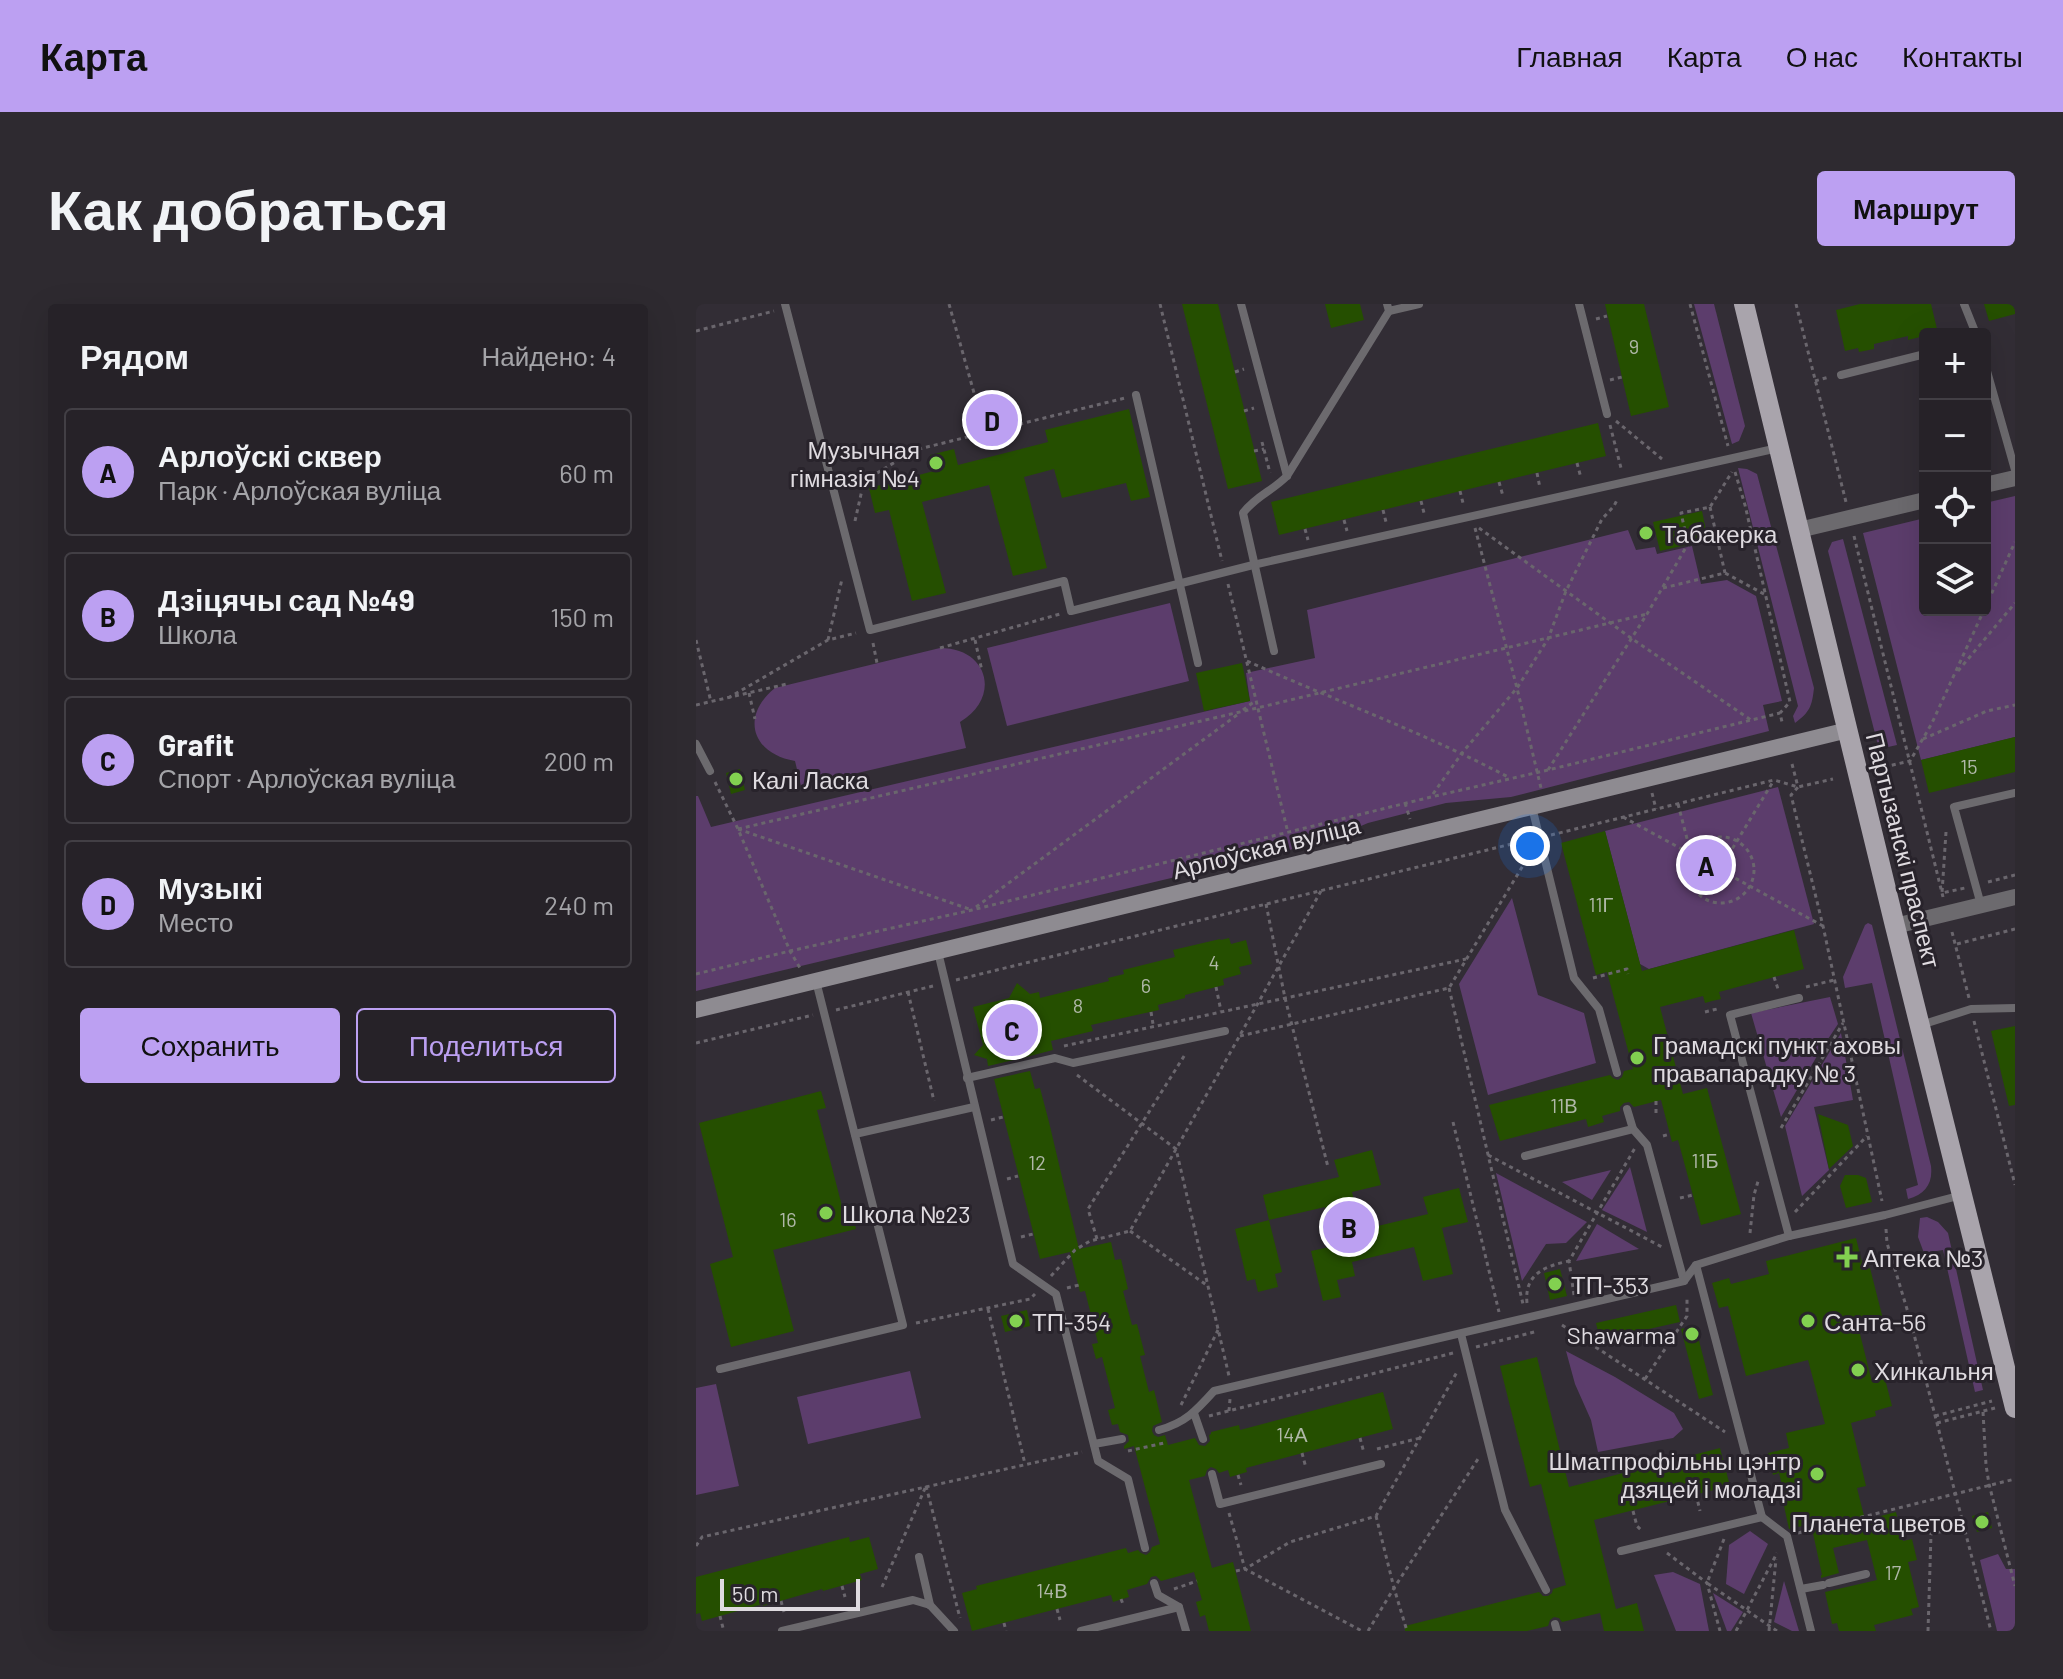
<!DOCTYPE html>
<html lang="ru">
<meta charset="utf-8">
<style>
:root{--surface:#262228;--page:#2e2a30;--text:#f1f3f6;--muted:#a4a4a8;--line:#423f45;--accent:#bca0f2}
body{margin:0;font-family:Barlow,sans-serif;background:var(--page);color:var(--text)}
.controls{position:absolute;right:24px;top:24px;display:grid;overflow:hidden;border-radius:8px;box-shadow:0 8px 32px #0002}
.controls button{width:72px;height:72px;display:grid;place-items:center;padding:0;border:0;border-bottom:2px solid var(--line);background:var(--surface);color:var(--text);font:40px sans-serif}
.scale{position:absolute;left:24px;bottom:20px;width:140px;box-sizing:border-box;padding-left:8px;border:4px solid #dfdbe0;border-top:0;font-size:22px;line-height:28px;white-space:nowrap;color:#dfdbe0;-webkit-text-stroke:6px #28232b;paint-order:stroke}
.you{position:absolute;left:834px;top:542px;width:28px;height:28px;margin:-20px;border:6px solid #fff;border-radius:50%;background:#1a73e8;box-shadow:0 0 0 12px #1a73e833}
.badge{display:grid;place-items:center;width:52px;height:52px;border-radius:50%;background:var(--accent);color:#111;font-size:26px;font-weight:700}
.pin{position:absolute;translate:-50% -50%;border:4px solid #fff;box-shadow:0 2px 8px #0006}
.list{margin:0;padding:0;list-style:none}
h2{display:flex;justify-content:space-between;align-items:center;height:104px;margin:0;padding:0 32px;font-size:34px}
h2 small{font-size:26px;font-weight:400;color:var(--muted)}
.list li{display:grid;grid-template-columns:52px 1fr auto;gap:24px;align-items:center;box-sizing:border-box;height:128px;margin:0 16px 16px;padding:0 16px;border:2px solid var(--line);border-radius:8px}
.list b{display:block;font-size:30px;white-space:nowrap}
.list p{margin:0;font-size:26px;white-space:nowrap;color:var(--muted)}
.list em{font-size:26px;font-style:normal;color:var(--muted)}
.actions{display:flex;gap:16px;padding:24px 32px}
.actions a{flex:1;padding:18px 0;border:2px solid var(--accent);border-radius:8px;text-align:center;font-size:28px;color:var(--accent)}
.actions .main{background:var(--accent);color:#111}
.icon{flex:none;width:44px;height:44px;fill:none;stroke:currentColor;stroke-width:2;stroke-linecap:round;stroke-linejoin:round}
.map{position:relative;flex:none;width:1319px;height:1327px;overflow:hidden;border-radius:8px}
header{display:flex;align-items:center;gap:48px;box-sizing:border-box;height:112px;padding:0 40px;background:var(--accent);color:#111}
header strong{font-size:38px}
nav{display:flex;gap:44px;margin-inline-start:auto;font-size:28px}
.intro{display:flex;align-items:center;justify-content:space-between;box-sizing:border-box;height:192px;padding:0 48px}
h1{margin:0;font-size:56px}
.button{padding:20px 36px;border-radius:8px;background:var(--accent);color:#111;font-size:28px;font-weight:700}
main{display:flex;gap:48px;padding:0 48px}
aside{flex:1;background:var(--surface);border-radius:8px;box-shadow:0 8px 32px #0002}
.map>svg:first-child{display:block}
.green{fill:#5c3d6c}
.building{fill:#254f00}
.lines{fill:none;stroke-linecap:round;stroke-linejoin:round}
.path{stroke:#6a666d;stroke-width:3;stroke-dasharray:4 4;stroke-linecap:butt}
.lane{stroke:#6c6a6e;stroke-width:8}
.street{stroke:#6c6a6e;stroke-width:16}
.secondary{stroke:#8e8b91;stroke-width:16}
.primary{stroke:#a9a4ac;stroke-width:20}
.poi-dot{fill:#82d050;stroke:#28232b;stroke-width:3}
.labels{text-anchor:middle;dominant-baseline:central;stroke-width:6;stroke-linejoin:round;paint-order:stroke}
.number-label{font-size:20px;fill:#b0b8a8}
.poi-label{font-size:24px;fill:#dfdbe0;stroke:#28232b;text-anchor:start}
.street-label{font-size:24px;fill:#dfdbe0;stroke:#28232b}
</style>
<header>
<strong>Карта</strong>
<nav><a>Главная</a><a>Карта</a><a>О нас</a><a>Контакты</a></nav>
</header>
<div class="intro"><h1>Как добраться</h1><a class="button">Маршрут</a></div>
<main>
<aside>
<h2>Рядом<small>Найдено: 4</small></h2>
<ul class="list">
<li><span class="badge">A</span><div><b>Арлоўскі сквер</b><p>Парк · Арлоўская вуліца</p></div><em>60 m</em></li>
<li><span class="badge">B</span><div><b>Дзіцячы сад №49</b><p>Школа</p></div><em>150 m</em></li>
<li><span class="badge">C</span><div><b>Grafit</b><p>Спорт · Арлоўская вуліца</p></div><em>200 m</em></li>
<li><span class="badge">D</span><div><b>Музыкі</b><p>Место</p></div><em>240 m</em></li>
</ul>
<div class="actions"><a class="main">Сохранить</a><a>Поделиться</a></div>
</aside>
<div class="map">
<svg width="1319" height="1327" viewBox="0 0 1319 1327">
<rect width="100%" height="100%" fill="#322d35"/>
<!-- green -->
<g class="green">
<path d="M998,0H1018L1049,122L1043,137L1036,140Z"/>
<path d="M1042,164L1051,165L1061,170L1118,384C1116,402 1114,408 1099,419L1097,412L1102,402Z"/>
<path d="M1319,192V433L1225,456L1167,229L1229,214V306H1289V199Z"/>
<path d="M932,226L940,246L959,243L961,250L996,242L1005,280L1031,276L1060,292L1086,397L1067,401L1073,427L815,493L750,499L672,519L627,538L0,687V492H2L15,523L554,397L550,369L619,354L611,306Z"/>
<path d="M1147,235L1201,441L1183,445L1132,247L1136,238Z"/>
<path d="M474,299L493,377L311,422L291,344Z"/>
<path d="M244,344C293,344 305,394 264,418L270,444L105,482L99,457C56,450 44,412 79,384Z"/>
<path d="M1082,483L1118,620L953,665L944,660L909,527Z"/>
<path d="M816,594L842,691L888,709L900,759L792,791L763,680Z"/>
<path d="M1172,619L1176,621L1235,862C1237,880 1229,890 1212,895L1210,885L1222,881L1176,679L1149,684L1147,673L1169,621Z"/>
<path d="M1134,693L1142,720L1124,747L1085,813L1055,709Z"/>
<path d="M1145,729L1157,796L1118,803L1133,866L1106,892L1089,822Z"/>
<path d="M934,863L951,928L906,906Z"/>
<path d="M915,866L896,896L866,878Z"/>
<path d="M800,869L891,918L870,939L850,940L826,977Z"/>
<path d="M1231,913L1242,918L1252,929L1287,1086L1279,1088L1247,946L1228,949L1222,933L1224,914Z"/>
<path d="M901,920L943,945L880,957Z"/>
<path d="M870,1047L919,1073L978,1109L987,1125L977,1134L902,1148L895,1116L879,1080Z"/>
<path d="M214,1067L225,1114L112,1140L101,1093Z"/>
<path d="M20,1080L43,1182L0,1191V1084Z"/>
<path d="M1054,1227L1072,1240L1048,1290L1030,1280L1033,1241Z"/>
<path d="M1302,1250L1310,1265H1319V1327H1301L1284,1256Z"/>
<path d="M977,1268L1004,1280L1013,1327H980L958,1271Z"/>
<path d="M1088,1277L1103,1327H1096L1078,1318Z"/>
<path d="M1017,1289L1047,1308L1035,1327H1031Z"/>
</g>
<!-- building -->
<g class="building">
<path d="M486,0H522L566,177L532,185Z"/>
<path d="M629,0H664L668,16L635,24Z"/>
<path d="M909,0H948L973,103L935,112Z"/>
<path d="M1164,0H1235L1241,25L1227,28L1228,32L1212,36V32L1178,40V45L1163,48L1162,44L1149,47L1140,6Z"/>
<path d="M1288,0H1319V10L1293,17Z"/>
<path d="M433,105L454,193L435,197L430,179L366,194L358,165L328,173L351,264L317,272L293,181L226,198L250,289L216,297L193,206L179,209L173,184L238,167L234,151L258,145L262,161L352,138L349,126Z"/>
<path d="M902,119L910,152L583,231L575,198Z"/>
<path d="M1006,207L1012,236L964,247L957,218Z"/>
<path d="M546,359L554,397L508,407L500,369Z"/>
<path d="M1319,433V468L1233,489L1225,456Z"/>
<path d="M44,465L49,486L35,490L30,469Z"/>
<path d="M909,527L946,667L1098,626L1108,665L1023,688L1025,695L1016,697L1009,699L1007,692L964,703L987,790L1011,784L1045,910L1005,921L982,836L976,838L965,796L938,803L933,798L928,799L924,803V807L906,812L908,818L892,823L890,815L804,837L793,801L914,771L917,774L922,776L926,773L928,767L937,765L911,668L900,671L865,539Z"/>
<path d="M533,634L535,640L550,636L556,660L543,663L545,670L527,675L528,681L489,691V694L462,701L463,706L395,721L397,727L355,737L357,746L330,753L292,762L291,755L278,751L287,741L277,703L313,694L321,679L334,690L343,688L344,694L413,677L412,674L428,670L427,666L479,653L477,646L524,635L525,636Z"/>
<path d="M1319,722V801L1313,802L1295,727Z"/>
<path d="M334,767L339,785L344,784L353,818L383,945L379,946L415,938L419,956L425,955L432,985L427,987L436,1021L441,1020L449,1051L444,1052L453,1088L458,1086L466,1118L457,1122L456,1127L458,1131L462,1133L469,1131L472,1141L499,1134L503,1141L509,1142L514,1137L513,1131L515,1130V1128L543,1121L544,1126L687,1088L697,1125L550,1164L551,1168L534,1173L532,1166L523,1169L520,1165L515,1163L511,1166L509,1172L493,1176L516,1264L537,1258L555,1327H513L509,1311L504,1313L500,1298L506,1296L498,1268L465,1277L460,1272L455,1273L451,1280L431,1286L433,1293L417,1298L415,1291L276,1327L266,1289L281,1285L280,1282L430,1244L432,1249L442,1246L445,1249L450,1251L454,1248L456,1243L464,1240L438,1142L428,1145V1142L433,1137L432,1131L424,1128L422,1120L416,1121L412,1106L419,1104L406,1053L400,1055L396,1040L402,1039L389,987L384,988L374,948L344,955L298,775Z"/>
<path d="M125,787L130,804L121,806L146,902L154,900L160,925L77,946L98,1027L35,1043L14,960L37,953L3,819Z"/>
<path d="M1122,810L1152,821L1157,842L1133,865Z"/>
<path d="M676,846L685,881L656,888L665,926L732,910L727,893L763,884L772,918L746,924L757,970L727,977L718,943L656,958L659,972L641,976L645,993L627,997L615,947L638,942L629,903L573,916L567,891L643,873L638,856Z"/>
<path d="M1149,871H1162L1170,874L1176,898L1150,904L1144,882Z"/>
<path d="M573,916L586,968L579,970L582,983L562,988L559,975L551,977L539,925Z"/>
<path d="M1160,934L1168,966L1174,964L1187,1015L1162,1022L1176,1078L1189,1075L1196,1102L1179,1107L1180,1112L1155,1119L1170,1182L1161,1184L1169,1216L1200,1208L1207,1237L1216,1235L1221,1256L1212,1258L1223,1303L1215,1305L1217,1311L1178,1321L1180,1327H1143L1141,1319L1136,1320L1129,1288L1181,1276L1171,1236L1137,1244L1143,1269L1125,1274V1271H1126L1115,1220L1093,1225L1088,1202L1091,1201L1083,1169L1077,1171L1072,1149L1093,1144L1090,1129L1129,1120L1112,1056L1050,1072L1032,1002L1023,1004L1016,979L1033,974L1035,980L1073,970L1070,957Z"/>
<path d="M864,965L871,992L854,996L848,969Z"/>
<path d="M980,1001L984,1018L904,1036L900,1019Z"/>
<path d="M331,1006L334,1022L309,1028L305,1012Z"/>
<path d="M999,1021L1017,1091L1003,1095L985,1025Z"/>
<path d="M841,1053L873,1183L1024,1144L1034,1182L898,1216L920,1305L941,1299L948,1327H908L904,1309L866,1318L863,1314L858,1313L854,1316L852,1322L831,1327H709V1322L843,1288L847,1292H852L856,1289L857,1285L870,1281L845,1180L834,1183L804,1062Z"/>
<path d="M1292,1208L1296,1224L1281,1228L1276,1212Z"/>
<path d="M153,1233L154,1238L173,1233L182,1265L164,1270L166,1276L127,1287L126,1285L67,1302V1300L6,1317L4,1309L0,1310V1273Z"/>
</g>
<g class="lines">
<!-- path -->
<g class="path">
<path d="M253,0L289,128"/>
<path d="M464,0L526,257"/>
<path d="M994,0L1032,142"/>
<path d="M1100,0L1150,198"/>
<path d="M900,15L911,12"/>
<path d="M0,27L78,7"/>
<path d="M539,68L548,65"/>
<path d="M914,76L926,73"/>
<path d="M1119,77L1133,73"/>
<path d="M548,107L558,104"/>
<path d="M920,117L966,155"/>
<path d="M914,121L925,164"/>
<path d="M566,138L574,169"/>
<path d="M558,147L568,145"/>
<path d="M881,159L885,174"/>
<path d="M1039,168L1049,201L1094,398L1084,409L1086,418"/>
<path d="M841,169L844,184"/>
<path d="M803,178L807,192"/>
<path d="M764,187L767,199"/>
<path d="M725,197L728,209"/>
<path d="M1014,203L1029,269"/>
<path d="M687,206L690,218"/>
<path d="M648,216L651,227"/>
<path d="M159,217L168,177L219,146L429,94"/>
<path d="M779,224L821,384L845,484"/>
<path d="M783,224L935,334L1055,416"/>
<path d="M609,225L612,236"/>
<path d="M1158,232L1247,593"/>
<path d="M532,280L592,529"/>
<path d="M967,284L1029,269L1068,290"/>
<path d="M1289,304L1319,238"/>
<path d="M0,336L15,398"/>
<path d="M132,336L146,275"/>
<path d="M279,336L286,367"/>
<path d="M177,339L181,359"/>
<path d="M244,344L364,310"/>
<path d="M551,357C638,396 729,429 814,474"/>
<path d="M1262,367L1319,299"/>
<path d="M53,389L59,415"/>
<path d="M32,394L132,336L160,329"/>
<path d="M0,401L91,380"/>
<path d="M547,406L559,397"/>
<path d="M1227,435L1291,407L1319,401"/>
<path d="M1096,460L1102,483L1095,491L1127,622L1186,897"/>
<path d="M1188,463L1214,457L1236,419L1288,306"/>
<path d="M852,466L951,310L992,240L985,209L1014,203L1036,168"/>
<path d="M19,478L42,525L94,647L104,664"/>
<path d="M956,489L960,505"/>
<path d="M737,490L766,449L821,384L852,335L870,287L906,215L918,202L922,194"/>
<path d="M709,499L714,515"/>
<path d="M982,500L995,550"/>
<path d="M927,513L1127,622"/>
<path d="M42,525L561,404L951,310"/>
<path d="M42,525L273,605"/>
<path d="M1250,528L1246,589L1269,584"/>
<path d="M855,531L1078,476L1102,483L1137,475"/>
<circle cx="1025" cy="566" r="33"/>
<path d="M1024,565L1078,476"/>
<path d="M1292,578L1319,571"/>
<path d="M570,600L589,694L632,863"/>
<path d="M280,603L541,411"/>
<path d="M1256,628L1273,694"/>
<path d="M1261,640L1319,625"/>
<path d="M0,670L94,647L276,606L735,493L852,466L1084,409"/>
<path d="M1078,673L1082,685"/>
<path d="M897,674L931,665L932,670"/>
<path d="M260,676L832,536"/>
<path d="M520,683L525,707"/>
<path d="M1110,683L1138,676"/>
<path d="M753,684L827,1000"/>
<path d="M212,688L238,797"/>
<path d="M140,706L237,682"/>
<path d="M455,708L457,720"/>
<path d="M1009,708L1021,705"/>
<path d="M1278,717L1319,881"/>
<path d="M544,732L753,684L834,550"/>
<path d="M0,739L117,711"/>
<path d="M368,742L770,655"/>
<path d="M381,771L480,845L533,1072"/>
<path d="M960,797V810"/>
<path d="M295,816L307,813"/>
<path d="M757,818L803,1008"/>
<path d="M1085,824L1147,719"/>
<path d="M967,832L974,830"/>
<path d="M792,851L966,943"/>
<path d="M311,875L322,872"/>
<path d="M984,894L997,891"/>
<path d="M1099,908L1171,832"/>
<path d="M1190,925L1191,939L1214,1015L1295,1327"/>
<path d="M434,927L512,982"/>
<path d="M1054,929L1058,891L1063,874"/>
<path d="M325,933L337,930"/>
<path d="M401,935L392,905L490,749"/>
<path d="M355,972L379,946L394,937L434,927L625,587"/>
<path d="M371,984L383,981"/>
<path d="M878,991L873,957L939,844"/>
<path d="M831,999C828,970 849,962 873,957"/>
<path d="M292,1005L329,1160"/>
<path d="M220,1019L334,995L339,990"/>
<path d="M866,1021L1029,1128"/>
<path d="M780,1043L842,1027"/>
<path d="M949,1075L991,1012V992"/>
<path d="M485,1101L522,1026"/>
<path d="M533,1107L534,1095"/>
<path d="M1287,1108L1290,1161L1293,1180L1319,1282"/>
<path d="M513,1112L757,1049"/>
<path d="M1239,1112L1296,1097"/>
<path d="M1241,1119L1299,1104"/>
<path d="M664,1134L668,1149"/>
<path d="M681,1145L724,1134"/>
<path d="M432,1147L468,1139V1142"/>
<path d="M606,1149L610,1164"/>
<path d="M542,1171L545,1181"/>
<path d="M230,1182L264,1314"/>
<path d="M1000,1190L1004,1207"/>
<path d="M937,1207L941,1222L947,1228"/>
<path d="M533,1209L549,1265L594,1238L680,1212L761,1068"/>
<path d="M680,1212L698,1284L711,1327"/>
<path d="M1102,1229L1319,1175"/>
<path d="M1028,1235L1011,1279L1081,1327"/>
<path d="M0,1242L6,1233L386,1148"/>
<path d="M971,1249L1011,1279L1024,1327"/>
<path d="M540,1267L549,1265L666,1327"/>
<path d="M146,1282L149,1293"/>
<path d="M186,1283L230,1182"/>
<path d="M478,1285L501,1277"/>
<path d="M425,1295L427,1300"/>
<path d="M85,1297L88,1308"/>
<path d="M361,1305L364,1316"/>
<path d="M24,1312L27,1324"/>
<path d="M308,1319L310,1327"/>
<path d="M672,1327L698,1284L782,1155"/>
<path d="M1040,1327L1081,1249"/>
<path d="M1073,1327L1080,1255"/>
<path d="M1232,1327L1235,1230L1268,1222"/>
</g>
<!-- lane -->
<g class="lane">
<path d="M89,0L174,326L368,277L375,307L557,261L1082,144"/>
<path d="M545,0L591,172"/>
<path d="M883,0L911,110"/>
<path d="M1268,0L1280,30"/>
<path d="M693,7L723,0"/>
<path d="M1289,60L1319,166"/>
<path d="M1145,71L1229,50"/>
<path d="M440,91L502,359"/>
<path d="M578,347L547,209C561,191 575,188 591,172L693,7L691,0"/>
<path d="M0,440L14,467"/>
<path d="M836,503L878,674L903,705L921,769"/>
<path d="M1285,601L1258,503L1319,489"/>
<path d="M242,648L317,960L360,990L402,1157L432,1175L449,1244"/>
<path d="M1225,721L1275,705L1319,704"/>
<path d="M271,774L359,754L377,759L529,727"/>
<path d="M931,805L937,825L951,841L988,977"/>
<path d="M159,830L278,803"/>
<path d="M829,852L937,825"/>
<path d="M1093,932L1034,711L1103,694"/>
<path d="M765,1030L809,1206L850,1286"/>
<path d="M24,1065L207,1021L120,677"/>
<path d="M498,1109L507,1135"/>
<path d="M463,1126C489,1119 500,1107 518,1087L988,977L1000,961L1093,932L1189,911L1266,891"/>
<path d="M398,1140L426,1135"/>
<path d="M516,1170L524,1200L685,1160"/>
<path d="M1066,1213L1091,1232L1115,1327"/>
<path d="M925,1247L1066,1213L1000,961"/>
<path d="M223,1253L234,1301"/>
<path d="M458,1279L462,1291L483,1303L490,1327"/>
<path d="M1133,1279L1170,1270"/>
<path d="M1105,1285L1127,1281"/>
<path d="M859,1320L861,1327"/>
<path d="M86,1327L217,1296L234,1301L258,1327"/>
<path d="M385,1327L483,1303"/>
</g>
<!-- street -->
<g class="street">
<path d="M1289,181L1319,174"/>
<path d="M1103,226L1229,196"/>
<path d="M1199,622L1319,593"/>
</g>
<!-- secondary -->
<path class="secondary" d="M0,706L1152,426"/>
<!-- primary -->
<path class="primary" d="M1048,0L1199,622L1319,1104"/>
</g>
<!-- markers -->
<g class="poi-dot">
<circle cx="240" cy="159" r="8"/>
<circle cx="950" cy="229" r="8"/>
<circle cx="40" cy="475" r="8"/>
<circle cx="941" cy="754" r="8"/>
<circle cx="130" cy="909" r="8"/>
<path d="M1147 941h8v8h8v8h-8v8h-8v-8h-8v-8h8z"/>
<circle cx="859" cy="980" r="8"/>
<circle cx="320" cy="1017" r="8"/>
<circle cx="1112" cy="1017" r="8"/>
<circle cx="996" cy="1030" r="8"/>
<circle cx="1162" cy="1066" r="8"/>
<circle cx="1121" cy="1170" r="8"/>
<circle cx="1286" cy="1218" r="8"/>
</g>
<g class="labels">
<!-- number labels -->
<g class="number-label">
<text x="938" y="42">9</text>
<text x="1273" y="462">15</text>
<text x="905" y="600">11Г</text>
<text x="518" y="658">4</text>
<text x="450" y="681">6</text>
<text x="382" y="701">8</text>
<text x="868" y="801">11В</text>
<text x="1009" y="856">11Б</text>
<text x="341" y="858">12</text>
<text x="92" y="915">16</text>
<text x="596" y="1130">14А</text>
<text x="1197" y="1268">17</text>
<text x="356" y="1286">14В</text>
</g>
<!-- poi labels -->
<g class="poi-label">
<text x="224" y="145" text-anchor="end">Музычная<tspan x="224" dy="28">гімназія №4</tspan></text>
<text x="966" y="229">Табакерка</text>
<text x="56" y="475">Калі Ласка</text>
<text x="957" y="740">Грамадскі пункт аховы<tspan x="957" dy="28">правапарадку № 3</tspan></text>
<text x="146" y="909">Школа №23</text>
<text x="1167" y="953">Аптека №3</text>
<text x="875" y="980">ТП-353</text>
<text x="336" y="1017">ТП-354</text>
<text x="1128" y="1017">Санта-56</text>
<text x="980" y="1030" text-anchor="end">Shawarma</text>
<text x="1178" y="1066">Хинкальня</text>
<text x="1105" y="1156" text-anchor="end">Шматпрофільны цэнтр<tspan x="1105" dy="28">дзяцей і моладзі</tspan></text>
<text x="1270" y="1218" text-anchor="end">Планета цветов</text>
</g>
<!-- street labels -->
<g class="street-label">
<text transform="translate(570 543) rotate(-14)">Арлоўская вуліца</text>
<text transform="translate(1208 546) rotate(76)">Партызанскі праспект</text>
</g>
</g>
</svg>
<div class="controls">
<button>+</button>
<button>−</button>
<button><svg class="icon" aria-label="locate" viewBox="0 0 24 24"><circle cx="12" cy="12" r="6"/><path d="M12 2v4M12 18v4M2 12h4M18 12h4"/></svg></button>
<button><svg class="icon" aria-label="layers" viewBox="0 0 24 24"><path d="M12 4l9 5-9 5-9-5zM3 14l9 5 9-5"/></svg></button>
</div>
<div class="scale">50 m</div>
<div class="you"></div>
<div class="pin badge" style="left:1010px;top:561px">A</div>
<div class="pin badge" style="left:653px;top:923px">B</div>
<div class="pin badge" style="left:316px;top:726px">C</div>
<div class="pin badge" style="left:296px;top:116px">D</div>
</div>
</main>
